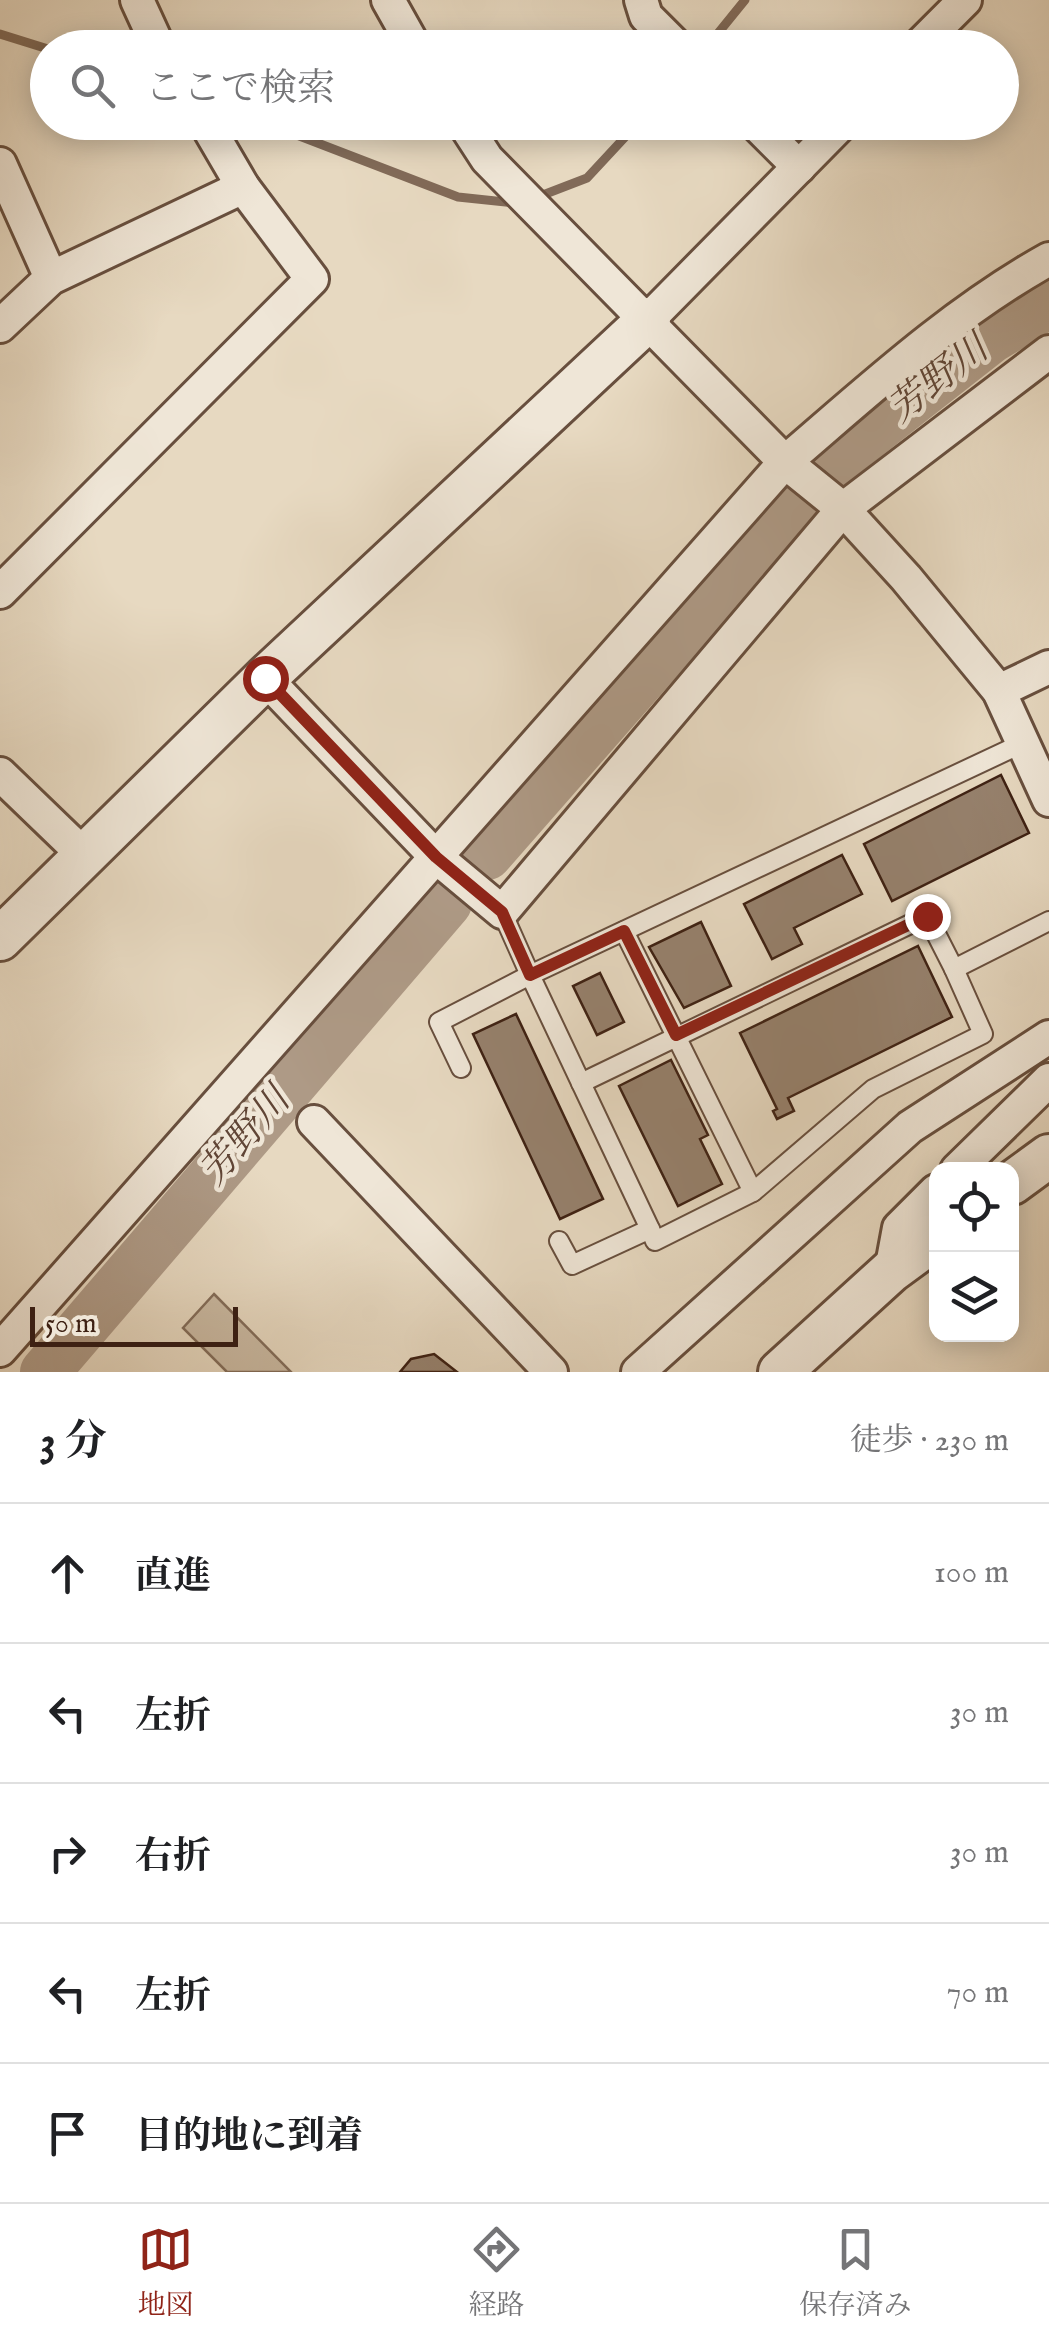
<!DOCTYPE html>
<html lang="ja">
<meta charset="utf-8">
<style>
:root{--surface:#fff;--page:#f2f2f2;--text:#202124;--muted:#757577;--line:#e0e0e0;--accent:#8f2418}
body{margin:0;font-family:"IM FELL English","Noto Serif JP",serif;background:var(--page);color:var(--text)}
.controls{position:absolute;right:30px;bottom:30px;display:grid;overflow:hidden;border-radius:20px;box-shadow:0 5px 25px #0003}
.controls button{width:90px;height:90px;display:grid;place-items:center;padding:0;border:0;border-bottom:2px solid var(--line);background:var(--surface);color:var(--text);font:50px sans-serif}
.scale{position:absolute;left:30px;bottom:25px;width:208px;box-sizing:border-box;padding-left:10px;border:5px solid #3e2113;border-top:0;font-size:28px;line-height:35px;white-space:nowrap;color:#3e2113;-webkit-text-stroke:8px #efe6d7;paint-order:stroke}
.stop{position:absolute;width:30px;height:30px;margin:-22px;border:8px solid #8f2418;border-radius:50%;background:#fff}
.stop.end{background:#8f2418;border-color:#fff;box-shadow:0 2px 10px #0008}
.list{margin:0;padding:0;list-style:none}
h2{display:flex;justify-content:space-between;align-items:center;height:130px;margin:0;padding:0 40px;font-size:42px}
h2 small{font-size:32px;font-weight:400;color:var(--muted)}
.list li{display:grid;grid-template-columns:65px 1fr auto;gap:30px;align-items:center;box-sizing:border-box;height:140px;padding:0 40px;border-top:2px solid var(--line)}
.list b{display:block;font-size:38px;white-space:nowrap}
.list em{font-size:32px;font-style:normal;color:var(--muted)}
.icon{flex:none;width:55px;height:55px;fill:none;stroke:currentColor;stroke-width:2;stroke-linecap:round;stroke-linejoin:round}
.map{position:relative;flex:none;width:1049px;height:1372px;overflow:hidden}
.search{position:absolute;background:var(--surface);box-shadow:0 5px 25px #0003;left:30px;right:30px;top:30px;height:110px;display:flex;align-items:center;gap:25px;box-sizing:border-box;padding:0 35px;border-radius:55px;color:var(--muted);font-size:38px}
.sheet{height:830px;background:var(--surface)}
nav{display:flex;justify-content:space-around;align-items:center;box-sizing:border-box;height:140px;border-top:2px solid var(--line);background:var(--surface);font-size:28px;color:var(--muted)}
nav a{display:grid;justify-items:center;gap:5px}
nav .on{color:var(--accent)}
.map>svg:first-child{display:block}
.green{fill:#cabaa3;stroke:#846e5b;stroke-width:2.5}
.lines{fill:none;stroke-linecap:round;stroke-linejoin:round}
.stream{stroke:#816a58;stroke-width:9}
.river{stroke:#ae9a86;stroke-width:50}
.building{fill:#96816d;stroke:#3e2113;stroke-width:2.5}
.service-casing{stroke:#684f3e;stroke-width:22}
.minor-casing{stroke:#684f3e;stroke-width:38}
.tertiary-casing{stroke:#684f3e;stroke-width:48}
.service{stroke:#efe6d7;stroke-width:18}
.minor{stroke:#efe6d7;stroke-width:32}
.tertiary{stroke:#efe6d7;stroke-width:42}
.route{stroke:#8f2418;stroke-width:12}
.labels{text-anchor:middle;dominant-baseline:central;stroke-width:9;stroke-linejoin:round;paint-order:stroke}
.water-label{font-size:38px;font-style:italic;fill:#604536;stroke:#efe6d7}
</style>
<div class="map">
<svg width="1049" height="1372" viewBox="0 0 1049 1372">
<rect width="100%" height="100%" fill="#e7d9c1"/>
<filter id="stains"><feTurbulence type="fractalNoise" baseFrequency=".002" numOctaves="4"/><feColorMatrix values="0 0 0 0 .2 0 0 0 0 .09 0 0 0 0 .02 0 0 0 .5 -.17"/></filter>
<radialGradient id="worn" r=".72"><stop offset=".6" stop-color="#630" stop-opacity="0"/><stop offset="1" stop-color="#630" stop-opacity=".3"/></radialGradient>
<!-- green -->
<path class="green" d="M214,1294L291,1372H227L183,1328Z"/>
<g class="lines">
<!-- stream -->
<g class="stream">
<path d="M0,34L48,49"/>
<path d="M706,48L745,0"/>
<path d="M263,122L458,197L515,203"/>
<path d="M535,198L587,178L639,122"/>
</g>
<!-- river -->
<g class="river">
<path d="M832,463L990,339L1049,303"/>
<path d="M487,855L792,507"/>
<path d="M45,1372L447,903"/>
</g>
</g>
<!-- building -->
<g class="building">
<path d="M1001,775L1029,833L892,901L864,844Z"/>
<path d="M842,855L862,894L794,928L802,944L772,959L744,904Z"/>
<path d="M701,922L731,986L684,1008L649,947Z"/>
<path d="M918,946L952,1017L788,1098L794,1111L777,1119L773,1111L777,1109L740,1033Z"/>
<path d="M600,973L624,1022L597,1035L573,986Z"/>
<path d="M516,1014L603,1199L560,1219L473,1034Z"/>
<path d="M671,1060L708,1135L700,1139L722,1184L678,1206L619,1086Z"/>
<path d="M434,1354L457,1372H400L411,1359Z"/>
</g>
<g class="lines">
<!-- service casing -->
<g class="service-casing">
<g id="service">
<path d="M502,912L530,975L1023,743"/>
<path d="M624,931L753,1192L655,1241L650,1229"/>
<path d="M461,1068L439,1022L530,975L650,1229L572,1265L559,1241"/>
<path d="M581,1083L927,916L954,969L1049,921"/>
<path d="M753,1192L873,1089L983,1034L954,969"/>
</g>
</g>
<!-- minor casing -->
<g class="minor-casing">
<g id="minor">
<path d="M137,0L159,48"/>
<path d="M388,0L415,48"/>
<path d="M641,0L646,16L678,48"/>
<path d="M917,48L965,0"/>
<path d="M463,122L487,159L785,462L843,509L906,578L999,691L1049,800"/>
<path d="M754,122L799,167"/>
<path d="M0,164L51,278"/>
<path d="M649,319L843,122"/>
<path d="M0,326L51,278L243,187"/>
<path d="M0,592L312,279L243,187L205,122"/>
<path d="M265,678L436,857L502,912L843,509L1049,352"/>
<path d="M999,691L1049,667"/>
<path d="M0,774L85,856"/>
<path d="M314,1122L551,1372"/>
<path d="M957,1170L1049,1080"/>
<path d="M891,1271L899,1228L936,1191"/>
<path d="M0,1350L785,462C868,391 952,313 1049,259"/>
<path d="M638,1372L910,1127L1049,1037"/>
</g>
</g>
<!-- tertiary casing -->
<g class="tertiary-casing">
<g id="tertiary">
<path d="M0,939L265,678L649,319"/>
<path d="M1012,1183L1049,1156"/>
<path d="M780,1372L891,1271L936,1238"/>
</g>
</g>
<!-- service -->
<use href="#service" class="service"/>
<!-- minor -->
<use href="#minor" class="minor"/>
<!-- tertiary -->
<use href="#tertiary" class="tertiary"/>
</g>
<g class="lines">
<!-- route -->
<path class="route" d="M265,678L436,857L502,912L530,975L624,931L676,1035L927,916"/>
</g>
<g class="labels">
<!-- water labels -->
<g class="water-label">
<text transform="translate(939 380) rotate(-38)">芳野川</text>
<text transform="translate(246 1137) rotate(-49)">芳野川</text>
</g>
</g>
<rect width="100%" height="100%" filter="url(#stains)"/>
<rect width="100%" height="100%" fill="url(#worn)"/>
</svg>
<div class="controls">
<button><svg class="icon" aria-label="locate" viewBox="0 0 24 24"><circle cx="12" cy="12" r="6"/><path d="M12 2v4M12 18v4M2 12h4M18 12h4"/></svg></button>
<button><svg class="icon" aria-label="layers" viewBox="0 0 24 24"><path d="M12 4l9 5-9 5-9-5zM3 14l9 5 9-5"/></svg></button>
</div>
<div class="scale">50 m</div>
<div class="stop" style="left:265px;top:678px"></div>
<div class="stop end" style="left:927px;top:916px"></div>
<div class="search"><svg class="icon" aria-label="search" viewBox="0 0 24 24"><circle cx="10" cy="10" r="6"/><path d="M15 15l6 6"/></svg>ここで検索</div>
</div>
<section class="sheet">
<h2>3 分<small>徒歩 · 230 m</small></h2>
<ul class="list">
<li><svg class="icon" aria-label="ahead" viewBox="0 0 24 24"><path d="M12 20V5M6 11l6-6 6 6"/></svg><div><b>直進</b></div><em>100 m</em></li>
<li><svg class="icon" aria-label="left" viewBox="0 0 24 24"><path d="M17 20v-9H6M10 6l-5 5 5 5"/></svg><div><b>左折</b></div><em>30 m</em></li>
<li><svg class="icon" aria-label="right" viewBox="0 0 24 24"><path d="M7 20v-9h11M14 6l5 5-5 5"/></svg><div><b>右折</b></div><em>30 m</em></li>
<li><svg class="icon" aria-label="left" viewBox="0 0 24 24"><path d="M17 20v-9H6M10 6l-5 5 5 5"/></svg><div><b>左折</b></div><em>70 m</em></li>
<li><svg class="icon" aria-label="arrive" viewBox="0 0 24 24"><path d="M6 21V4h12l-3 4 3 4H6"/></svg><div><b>目的地に到着</b></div></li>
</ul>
</section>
<nav>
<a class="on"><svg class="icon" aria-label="map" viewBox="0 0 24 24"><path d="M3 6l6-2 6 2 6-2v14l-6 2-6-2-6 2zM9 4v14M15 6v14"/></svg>地図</a>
<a><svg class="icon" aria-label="directions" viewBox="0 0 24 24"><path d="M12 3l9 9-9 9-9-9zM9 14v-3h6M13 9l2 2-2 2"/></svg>経路</a>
<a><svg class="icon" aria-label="saved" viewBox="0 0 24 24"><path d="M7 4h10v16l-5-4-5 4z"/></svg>保存済み</a>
</nav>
